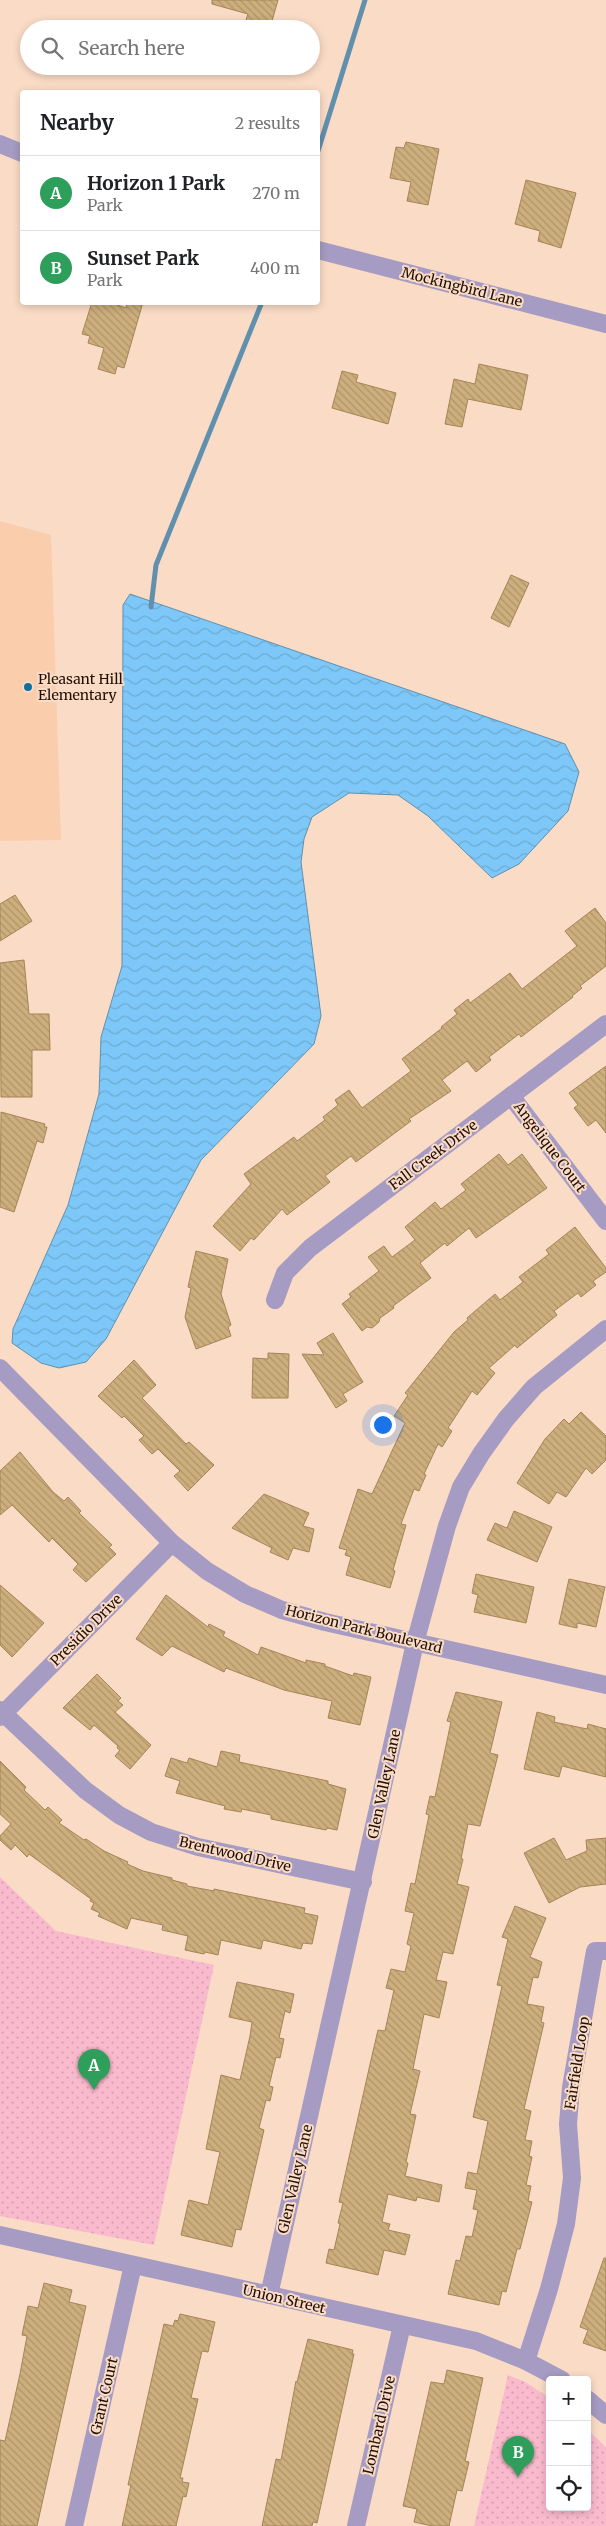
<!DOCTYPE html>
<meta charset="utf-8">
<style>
:root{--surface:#fff;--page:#f2f2f2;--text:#202124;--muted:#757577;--line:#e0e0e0;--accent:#0f766e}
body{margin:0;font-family:Merriweather,serif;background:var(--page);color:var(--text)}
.controls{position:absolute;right:15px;bottom:15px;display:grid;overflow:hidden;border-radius:5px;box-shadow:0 2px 8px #0003}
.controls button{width:45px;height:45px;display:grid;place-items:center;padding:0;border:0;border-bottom:1px solid var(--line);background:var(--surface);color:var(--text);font:25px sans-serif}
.you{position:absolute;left:382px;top:1424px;width:18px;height:18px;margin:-12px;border:4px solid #fff;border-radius:50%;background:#1a73e8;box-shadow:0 0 0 8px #1a73e833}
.badge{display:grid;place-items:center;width:32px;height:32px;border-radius:50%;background:var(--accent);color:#fff;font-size:16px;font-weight:700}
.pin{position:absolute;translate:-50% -41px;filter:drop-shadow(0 1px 2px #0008)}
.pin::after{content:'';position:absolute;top:26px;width:18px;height:15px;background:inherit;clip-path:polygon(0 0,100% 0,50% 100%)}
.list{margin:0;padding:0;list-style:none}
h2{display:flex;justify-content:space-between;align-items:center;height:65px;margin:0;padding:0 20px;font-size:21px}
h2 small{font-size:16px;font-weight:400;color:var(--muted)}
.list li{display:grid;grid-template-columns:32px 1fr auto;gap:15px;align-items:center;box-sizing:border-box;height:75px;padding:0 20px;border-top:1px solid var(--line)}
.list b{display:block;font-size:19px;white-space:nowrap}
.list p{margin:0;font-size:16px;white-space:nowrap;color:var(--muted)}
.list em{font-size:16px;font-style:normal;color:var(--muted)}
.icon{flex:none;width:28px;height:28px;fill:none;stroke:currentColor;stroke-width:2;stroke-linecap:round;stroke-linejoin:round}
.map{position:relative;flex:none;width:606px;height:2526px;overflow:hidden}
.search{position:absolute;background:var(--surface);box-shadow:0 2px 8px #0003;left:20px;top:20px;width:300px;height:55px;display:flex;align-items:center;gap:12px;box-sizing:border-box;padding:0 18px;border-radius:28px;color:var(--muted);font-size:19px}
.panel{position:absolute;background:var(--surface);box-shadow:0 2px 8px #0003;left:20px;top:90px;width:300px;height:215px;border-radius:5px}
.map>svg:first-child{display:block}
.built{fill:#facdac}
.park{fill:url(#park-dots)}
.water{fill:url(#water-waves);stroke:#6190ae}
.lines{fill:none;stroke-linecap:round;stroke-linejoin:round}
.stream{stroke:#6190ae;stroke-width:5}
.building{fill:url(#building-back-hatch);stroke:#a38556}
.minor{stroke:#a69bc2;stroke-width:18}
.poi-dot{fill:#146f9e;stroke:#fadbc6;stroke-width:2}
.labels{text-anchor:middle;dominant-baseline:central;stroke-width:4;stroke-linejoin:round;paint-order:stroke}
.street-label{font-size:14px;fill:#200f03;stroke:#fadbc6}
.poi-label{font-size:14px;fill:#200f03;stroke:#fadbc6;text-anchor:start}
</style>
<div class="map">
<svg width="606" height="2526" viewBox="0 0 606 2526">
<defs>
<pattern id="park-dots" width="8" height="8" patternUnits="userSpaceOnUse" patternTransform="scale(1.25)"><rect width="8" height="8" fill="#fabace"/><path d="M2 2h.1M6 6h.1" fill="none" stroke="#d69faf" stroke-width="1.8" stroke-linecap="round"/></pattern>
<pattern id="water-waves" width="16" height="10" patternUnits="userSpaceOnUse" patternTransform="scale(1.25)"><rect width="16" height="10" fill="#7dc8f8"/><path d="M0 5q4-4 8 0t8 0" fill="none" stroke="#6cabd3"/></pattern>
<pattern id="building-back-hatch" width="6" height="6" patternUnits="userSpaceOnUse" patternTransform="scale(1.25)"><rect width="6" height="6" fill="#cdae7d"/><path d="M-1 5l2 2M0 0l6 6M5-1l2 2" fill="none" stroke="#b0946a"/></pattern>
</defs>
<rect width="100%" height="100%" fill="#fadbc6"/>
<!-- built -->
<path class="built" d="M0,521L51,535L61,840L0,841Z"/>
<!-- park -->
<g class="park">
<path d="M0,1877L56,1931L214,1965L154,2245L0,2216Z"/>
<path d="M508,2375L525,2382L550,2398V2507H587V2429L606,2447V2526H474Z"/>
</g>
<!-- water -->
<path class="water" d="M130,594L565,744L579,772L568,811L519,864L492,878L428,816L398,795L349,793L312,817L304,839L301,862L321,1016L314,1044L201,1160L106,1339L86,1362L59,1368L41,1363L12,1343L13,1329L68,1205L99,1094L101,1037L122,966L123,605Z"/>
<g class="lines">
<!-- stream -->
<g class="stream">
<path d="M318,151L365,0"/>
<path d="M151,607L156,565L262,302"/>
</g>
</g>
<!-- building -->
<g class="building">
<path d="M212,0H278L270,28L246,20L248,14L212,4Z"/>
<path d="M406,142L439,149L428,205L407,201L411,182L390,178L396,147L404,148Z"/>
<path d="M526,180L576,193L561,248L538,241L540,231L515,224Z"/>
<path d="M92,302H109L126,308L127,302H143L124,368L117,366L115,374L98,369L104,348L88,343L90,336L82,334Z"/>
<path d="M479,364L528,375L521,410L468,399L462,427L445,424L454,379L475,384Z"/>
<path d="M342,371L358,375L356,382L396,393L388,424L332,408Z"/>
<path d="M511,575L529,583L509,627L491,618Z"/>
<path d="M15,895L32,921L0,941V904Z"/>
<path d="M595,908L606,923V966L580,986L582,988L572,996L573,997L521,1037L519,1034L489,1057L491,1060L476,1072L467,1061L442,1080L451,1091L409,1119L411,1121L356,1162L351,1156L325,1176L330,1182L287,1215L282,1209L254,1240L251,1238L240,1251L213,1226L251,1184L244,1174L294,1137L297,1141L325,1120L323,1117L338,1105L335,1100L349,1090L362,1108L411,1071L402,1059L442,1028L441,1027L457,1014L454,1010L468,999L470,1003L510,973L522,989L577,946L565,931Z"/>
<path d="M24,960L29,1014H49L50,1050H32V1097H1L0,963Z"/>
<path d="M606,1066V1133L596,1120L588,1126L574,1108L578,1105L569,1093Z"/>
<path d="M1,1112L45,1124L44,1127H47L43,1143L37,1141L14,1212L0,1207Z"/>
<path d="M499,1154L508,1165L522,1154L547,1188L476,1238L469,1228L447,1246L445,1243L420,1263L431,1278L393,1306L394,1308L380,1318L379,1322L372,1328L367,1327L362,1331L342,1304L351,1297L349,1294L379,1271L368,1257L384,1246L392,1257L415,1240L405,1227L435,1202L441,1209L466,1190L461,1184Z"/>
<path d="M575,1227L606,1268V1272L593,1281L596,1285L581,1297L578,1293L554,1311L557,1315L517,1348L515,1345L489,1368L495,1373L477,1395L472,1391L448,1428L452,1431L442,1447L438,1444L424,1474L426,1475L419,1491L414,1489L401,1524L406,1525L393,1570L395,1571L390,1588L346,1575L351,1557L345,1555L347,1550L339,1548L358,1489L372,1494L405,1423L394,1416L408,1395L405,1393L454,1332L468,1320L467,1318L495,1294L500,1300L523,1282L519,1277L549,1254L546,1250Z"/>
<path d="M196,1251L228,1259L221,1294L231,1325L228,1327L231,1336L196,1349L185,1317L191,1288L188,1287Z"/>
<path d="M333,1333L363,1382L343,1394L347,1401L336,1408L302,1354L324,1355L317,1343Z"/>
<path d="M268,1353L289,1354L288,1398H252L253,1358L268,1359Z"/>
<path d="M134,1360L156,1385L142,1398L186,1444L189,1442L214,1465L188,1491L174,1476L180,1471L158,1449L152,1454L139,1440L144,1436L124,1416L122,1418L98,1396Z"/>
<path d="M581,1412L606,1436V1460L592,1474L586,1468L566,1497L557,1492L549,1504L517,1483L545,1439L564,1419L569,1424Z"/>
<path d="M20,1452L53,1492L64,1501L68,1497L81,1511L79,1513L112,1545L109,1547L116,1554L86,1582L73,1570L78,1564L52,1538L49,1542L12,1505L0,1515V1471Z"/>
<path d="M264,1494L309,1513L303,1526L314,1529L309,1552L293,1548L288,1560L270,1552L272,1548L232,1528Z"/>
<path d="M514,1511L552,1527L537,1562L487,1540L495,1523L507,1528Z"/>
<path d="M476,1574L534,1587L526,1623L474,1612L478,1595L472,1593Z"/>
<path d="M569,1579L605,1587L596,1627L577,1623V1628L559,1624Z"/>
<path d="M0,1585L44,1623L12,1657L0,1645Z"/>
<path d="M166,1595L208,1627L209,1624L225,1632L223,1636L258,1655L261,1647L306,1663V1660L325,1664V1666L353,1676L354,1673L371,1677L360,1725L328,1718L332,1701L284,1690L226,1668L224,1672L172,1646L162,1656L136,1639Z"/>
<path d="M97,1674L121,1698L118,1701L123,1705L115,1712L151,1745L130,1769L115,1756L120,1750L117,1748L118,1746L94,1725L90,1730L63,1708Z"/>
<path d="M456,1692L502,1702L490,1753L498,1755L480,1826L468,1824L461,1859H463L457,1884L469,1887L453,1954L443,1952L436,1980L447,1982L439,2018L424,2014L413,2069L420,2071L410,2114L416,2115L406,2162L408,2163L405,2176L442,2185L439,2202L417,2197L416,2201L388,2194L382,2222L390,2224L388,2230L410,2235L405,2255L384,2250L378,2275L326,2263L329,2249L334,2250L340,2224L338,2223L343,2203L339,2202L371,2060L378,2030L385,2031L394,1990L386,1988L391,1969L405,1972L411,1946L407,1944L414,1913L405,1911L411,1883L415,1884L429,1815L426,1814L430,1796L435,1797L451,1722L447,1721Z"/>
<path d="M537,1712L555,1717L554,1722L587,1729L588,1724L606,1729V1777L562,1766L559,1777L524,1769Z"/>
<path d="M221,1751L240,1755L239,1762L328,1781V1784L346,1789L337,1830L327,1828L326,1830L271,1819V1815L242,1809L241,1812L224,1809L225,1806L176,1793L180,1781L165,1776L171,1758L187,1763L189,1758L217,1767Z"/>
<path d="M0,1761L26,1787L24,1790L45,1810L48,1807L62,1820L59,1823L84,1840L86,1839L104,1851L128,1862L127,1864L143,1871L172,1878V1880L187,1884V1886L214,1891V1889L305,1908L304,1913L318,1916L312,1944L303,1943L301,1949L263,1940L261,1949L221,1940L218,1955L205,1952L204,1954L185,1950L188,1936L162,1930L163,1925L131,1918L127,1929L98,1916L100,1913L91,1909L94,1903L90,1901L91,1899L29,1854L27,1857L15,1845L11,1850L0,1840V1836L11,1824L0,1814Z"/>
<path d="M554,1838L566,1860L587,1851L586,1840L606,1838V1884L580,1887L549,1903L524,1853Z"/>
<path d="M515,1906L546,1918L530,1957L542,1962L538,1978L533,1977L527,2004L544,2007L541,2022L544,2023L524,2109L531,2111L525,2140L532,2141L529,2156L532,2157L526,2185L531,2186L528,2201L532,2202L520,2249H517L506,2292L502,2291L499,2305L448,2294L456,2260L460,2261L466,2236L472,2237L478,2210L473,2209L477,2190L465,2188L468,2172L477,2174L488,2121L473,2117L502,1986L497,1985L508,1939L502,1937Z"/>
<path d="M237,1982L294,1994L290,2013L285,2011L279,2038L284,2039L280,2058L276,2057L269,2086L273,2087L270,2101L266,2100L259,2128L264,2130L241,2230L236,2229L232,2247L181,2235L189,2200L208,2205L220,2152L206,2149L221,2075L240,2080L250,2036L252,2022L229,2017Z"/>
<path d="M604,2258H606V2351L583,2343L588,2330L580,2327Z"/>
<path d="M44,2283L72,2290L69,2302L86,2306L37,2526H0V2440L5,2441L20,2374L27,2336L22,2335L28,2306L38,2308Z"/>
<path d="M180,2314L215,2322L208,2352L202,2351L191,2398L198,2399L180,2478H183L182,2482L189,2483L186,2497L183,2496L176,2526H122L131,2485H128L164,2324L173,2326L175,2320L178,2321Z"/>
<path d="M308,2339L353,2350L352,2354H354L317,2523L313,2522L312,2526H262L276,2459L281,2460L296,2381L297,2382Z"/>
<path d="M447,2370L483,2378L465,2461L469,2462L462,2491L457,2490L449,2526H432L414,2522L417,2509L403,2506L431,2382L444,2384Z"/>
</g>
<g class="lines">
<!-- minor -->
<g class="minor">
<path d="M0,144L22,153"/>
<path d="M318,250L606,324"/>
<path d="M511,1096L606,1221"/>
<path d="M275,1300L285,1273L310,1248L606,1024"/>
<path d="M0,1368L172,1543L207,1571L245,1594L282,1610L325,1622L606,1685"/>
<path d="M0,1710L85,1790L119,1815L151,1832L198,1847L363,1882"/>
<path d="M0,1717L172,1543"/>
<path d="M0,2235L476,2341L526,2361L562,2380"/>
<path d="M269,2295L415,1643L447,1526L461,1487L481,1454L506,1419L534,1387L606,1329"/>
<path d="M526,2361L549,2289L566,2224L572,2178L568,2124L571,2087L595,1951H606"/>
<path d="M587,2399L606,2415"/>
<path d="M74,2526L133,2265"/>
<path d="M356,2526L402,2325"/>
</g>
</g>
<!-- markers -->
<circle class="poi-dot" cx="28" cy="687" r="5"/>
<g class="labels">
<!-- street labels -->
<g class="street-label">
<text transform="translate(462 287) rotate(14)">Mockingbird Lane</text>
<text transform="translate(550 1147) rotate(53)">Angelique Court</text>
<text transform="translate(433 1155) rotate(-37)">Fall Creek Drive</text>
<text transform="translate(364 1629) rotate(14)">Horizon Park Boulevard</text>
<text transform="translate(86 1630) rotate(-45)">Presidio Drive</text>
<text transform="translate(384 1784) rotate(-78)">Glen Valley Lane</text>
<text transform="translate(235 1854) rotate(13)">Brentwood Drive</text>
<text transform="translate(577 2063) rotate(-81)">Fairfield Loop</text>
<text transform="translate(295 2179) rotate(-77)">Glen Valley Lane</text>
<text transform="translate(284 2299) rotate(13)">Union Street</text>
<text transform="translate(104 2396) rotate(-77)">Grant Court</text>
<text transform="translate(379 2425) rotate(-77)">Lombard Drive</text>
</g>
<!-- poi labels -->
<g class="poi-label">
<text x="38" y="679">Pleasant Hill<tspan x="38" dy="16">Elementary</tspan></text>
</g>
</g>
</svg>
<div class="controls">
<button>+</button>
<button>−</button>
<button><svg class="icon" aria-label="locate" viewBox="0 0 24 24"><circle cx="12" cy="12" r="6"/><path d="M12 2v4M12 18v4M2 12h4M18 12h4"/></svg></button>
</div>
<div class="you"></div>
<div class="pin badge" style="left:94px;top:2090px;background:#2e9e5b">A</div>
<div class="pin badge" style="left:518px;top:2477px;background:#2e9e5b">B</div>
<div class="search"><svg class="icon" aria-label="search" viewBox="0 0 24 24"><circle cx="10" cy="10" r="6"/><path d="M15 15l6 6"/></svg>Search here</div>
<section class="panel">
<h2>Nearby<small>2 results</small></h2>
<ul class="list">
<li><span class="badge" style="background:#2e9e5b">A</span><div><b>Horizon 1 Park</b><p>Park</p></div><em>270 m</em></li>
<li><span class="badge" style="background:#2e9e5b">B</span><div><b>Sunset Park</b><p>Park</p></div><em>400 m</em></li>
</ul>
</section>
</div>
